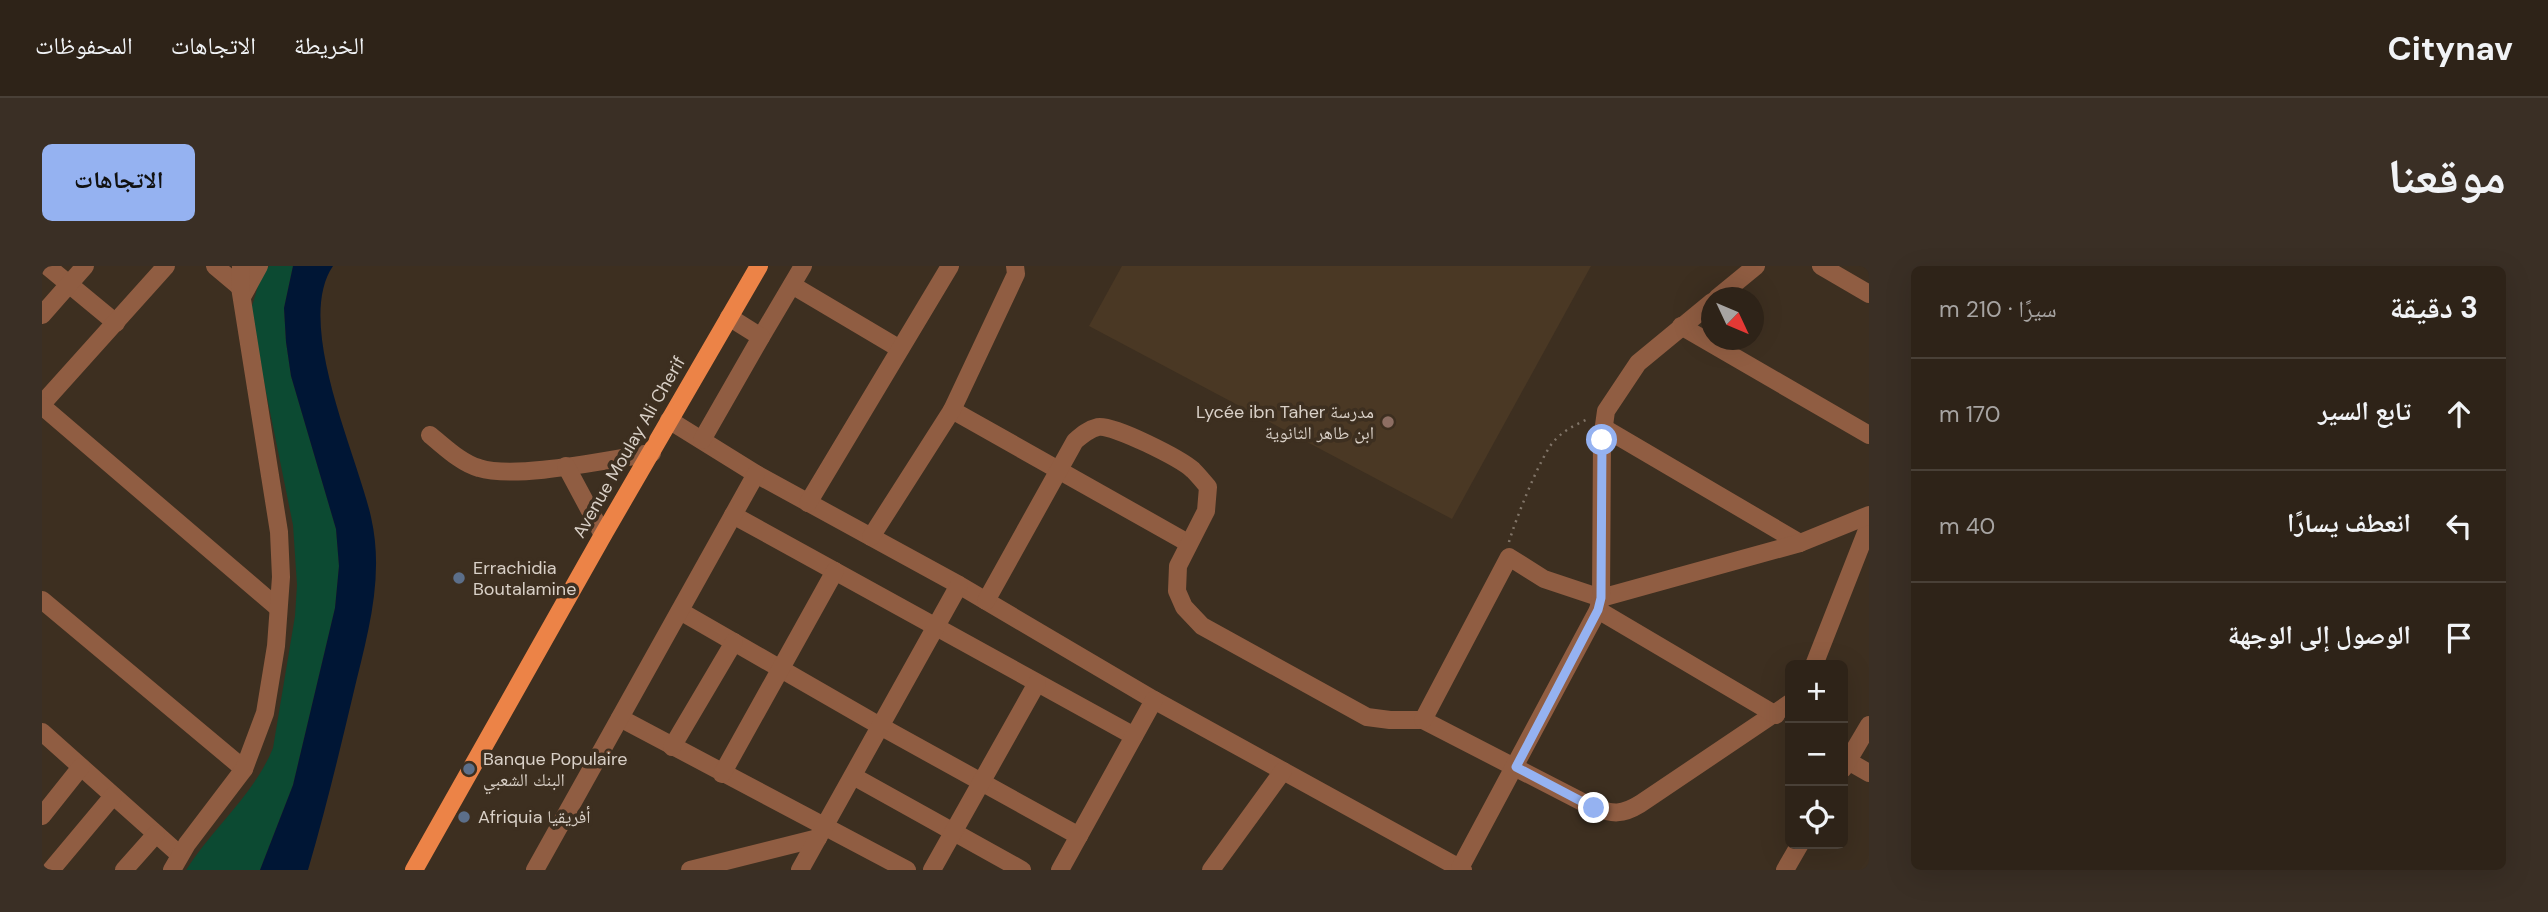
<!DOCTYPE html>
<html lang="ar">
<meta charset="utf-8">
<style>
:root{--surface:#2e2318;--page:#3a2f25;--text:#f1f3f6;--muted:#a7a4a2;--line:#494037;--accent:#95b2f1}
body{margin:0;font-family:"DM Sans","Noto Naskh Arabic",sans-serif;background:var(--page);color:var(--text);direction:rtl}
.controls{position:absolute;right:21px;bottom:21px;display:grid;overflow:hidden;border-radius:10px;box-shadow:0 7px 28px #0002}
.controls button{width:63px;height:63px;display:grid;place-items:center;padding:0;border:0;border-bottom:2px solid var(--line);background:var(--surface);color:var(--text);font:35px sans-serif}
.compass{position:absolute;left:1659px;top:21px;width:63px;height:63px;border-radius:50%;background:var(--surface);box-shadow:0 7px 28px #0002;rotate:134deg}
.stop{position:absolute;width:21px;height:21px;margin:-16px;border:5px solid #95b2f1;border-radius:50%;background:#fff}
.stop.end{background:#95b2f1;border-color:#fff;box-shadow:0 2px 7px #0008}
.list{margin:0;padding:0;list-style:none}
h2{display:flex;justify-content:space-between;align-items:center;height:91px;margin:0;padding:0 28px;font-size:30px}
h2 small{font-size:23px;font-weight:400;color:var(--muted)}
.list li{display:grid;grid-template-columns:46px 1fr auto;gap:21px;align-items:center;box-sizing:border-box;height:112px;padding:0 28px;border-top:2px solid var(--line)}
.list b{display:block;font-size:26px;white-space:nowrap}
.list em{font-size:23px;font-style:normal;color:var(--muted)}
.icon{flex:none;width:38px;height:38px;fill:none;stroke:currentColor;stroke-width:2;stroke-linecap:round;stroke-linejoin:round}
.map{position:relative;flex:none;width:1827px;height:604px;overflow:hidden;direction:ltr;border-radius:10px}
header{display:flex;align-items:center;gap:42px;box-sizing:border-box;height:98px;padding:0 35px;background:var(--surface);border-bottom:2px solid var(--line)}
header strong{font-size:33px}
nav{display:flex;gap:38px;margin-inline-start:auto;font-size:24px}
.intro{display:flex;align-items:center;justify-content:space-between;box-sizing:border-box;height:168px;padding:0 42px}
h1{margin:0;font-size:49px}
.button{padding:18px 32px;border-radius:10px;background:var(--accent);color:#111;font-size:24px;font-weight:700}
main{display:flex;gap:42px;padding:0 42px}
aside{flex:1;background:var(--surface);border-radius:10px;box-shadow:0 7px 28px #0002}
.map>svg:first-child{display:block}
.built{fill:#4a3824}
.green{fill:#0c4a32}
.water{fill:#001635}
.lines{fill:none;stroke-linecap:round;stroke-linejoin:round}
.path{stroke:#817568;stroke-width:2.5;stroke-dasharray:2 5;stroke-linecap:butt}
.minor{stroke:#905d42;stroke-width:18}
.major{stroke:#ec8347;stroke-width:18}
.route{stroke:#95b2f1;stroke-width:9}
.education-dot{fill:#8d6e63;stroke:#3d2f20;stroke-width:2.5}
.service-dot{fill:#5c6f8a;stroke:#3d2f20;stroke-width:2.5}
.labels{text-anchor:middle;dominant-baseline:central;stroke-width:7;stroke-linejoin:round;paint-order:stroke}
.poi-label{font-size:18px;fill:#d9d0c7;stroke:#3d2f20;text-anchor:start}
.street-label{font-size:18px;fill:#d9d0c7;stroke:#3d2f20}
</style>
<header>
<strong>Citynav</strong>
<nav><a>الخريطة</a><a>الاتجاهات</a><a>المحفوظات</a></nav>
</header>
<div class="intro"><h1>موقعنا</h1><a class="button">الاتجاهات</a></div>
<main>
<aside>
<h2>3 دقيقة<small>سيرًا · 210 m</small></h2>
<ul class="list">
<li><svg class="icon" aria-label="ahead" viewBox="0 0 24 24"><path d="M12 20V5M6 11l6-6 6 6"/></svg><div><b>تابع السير</b></div><em>170 m</em></li>
<li><svg class="icon" aria-label="left" viewBox="0 0 24 24"><path d="M17 20v-9H6M10 6l-5 5 5 5"/></svg><div><b>انعطف يسارًا</b></div><em>40 m</em></li>
<li><svg class="icon" aria-label="arrive" viewBox="0 0 24 24"><path d="M6 21V4h12l-3 4 3 4H6"/></svg><div><b>الوصول إلى الوجهة</b></div></li>
</ul>
</aside>
<div class="map">
<svg width="1827" height="604" viewBox="0 0 1827 604">
<rect width="100%" height="100%" fill="#3d2f20"/>
<!-- built -->
<path class="built" d="M1080,0H1549L1410,253L1047,60Z"/>
<!-- green -->
<path class="green" d="M227,0H251L242,42L244,76L249,110L294,263L297,300L293,342L251,519L218,604H144C171,561 212,529 231,482L253,350L255,319L251,259L208,47L219,10Z"/>
<!-- water -->
<path class="water" d="M251,0H291C252,57 315,188 329,251C343,312 325,370 311,429C297,488 283,546 266,604H218L251,519L293,342L297,300L294,263L249,110L244,76L242,42Z"/>
<g class="lines">
<!-- path -->
<path class="path" d="M1467,276C1473,255 1498,191 1512,175C1522,164 1535,158 1548,152"/>
<!-- minor -->
<g class="minor">
<path d="M5,0L74,57"/>
<path d="M173,0L198,21"/>
<path d="M1779,0L1827,28"/>
<path d="M750,19L858,83"/>
<path d="M200,31L217,0"/>
<path d="M1675,32L1714,0"/>
<path d="M0,49L43,0"/>
<path d="M1639,60L1827,169"/>
<path d="M719,71L761,0"/>
<path d="M0,138L124,0"/>
<path d="M0,140L236,342"/>
<path d="M910,144L1146,277"/>
<path d="M627,154L714,208L917,319L1112,434L1421,604"/>
<path d="M1562,162L1758,277"/>
<path d="M388,169C403,181 419,197 437,202C475,214 568,193 610,187"/>
<path d="M660,174L719,71L687,51"/>
<path d="M524,200L561,269"/>
<path d="M766,237L908,0"/>
<path d="M691,249L1092,470"/>
<path d="M829,271L910,144L974,8L973,0"/>
<path d="M0,334L202,503"/>
<path d="M944,335L1033,175C1040,169 1047,163 1056,161C1071,158 1139,193 1151,204C1156,209 1161,215 1166,221L1164,245L1136,300L1135,325L1142,341L1160,360L1325,451L1348,454H1381L1552,542C1571,548 1580,549 1598,538L1748,437"/>
<path d="M1556,344L1734,449"/>
<path d="M638,345L838,460L1037,570"/>
<path d="M1772,399L1827,259"/>
<path d="M578,452L865,604"/>
<path d="M1381,454L1467,291L1502,313L1559,332L1758,277L1827,249"/>
<path d="M0,466L138,589"/>
<path d="M630,481L692,376"/>
<path d="M1806,495L1827,507"/>
<path d="M1801,503L1827,459"/>
<path d="M680,508L793,305"/>
<path d="M811,510L980,604"/>
<path d="M0,550L39,501"/>
<path d="M1418,602L1556,344L1559,332L1560,174L1564,145L1596,97L1670,36"/>
<path d="M9,604L71,530"/>
<path d="M82,604L114,568"/>
<path d="M130,604L145,578L202,503L223,447L234,380L239,311L237,266L198,21L199,0"/>
<path d="M493,604L714,208"/>
<path d="M648,604L776,572"/>
<path d="M758,604L917,319"/>
<path d="M890,604L995,417"/>
<path d="M1018,604L1112,434"/>
<path d="M1169,604L1241,505"/>
<path d="M1743,604L1758,578"/>
</g>
<!-- major -->
<path class="major" d="M372,604L561,269L717,0"/>
</g>
<g class="lines">
<!-- route -->
<path class="route" d="M1552,542L1474,501L1556,344L1559,332L1560,174"/>
</g>
<!-- markers -->
<circle class="education-dot" cx="1346" cy="156" r="7"/>
<g class="service-dot">
<circle cx="417" cy="312" r="7"/>
<circle cx="427" cy="503" r="7"/>
<circle cx="422" cy="551" r="7"/>
</g>
<g class="labels">
<!-- poi labels -->
<g class="poi-label">
<text x="1332" y="146" text-anchor="end">Lycée ibn Taher مدرسة<tspan x="1332" dy="21">ابن طاهر الثانوية</tspan></text>
<text x="431" y="302">Errachidia<tspan x="431" dy="21">Boutalamine</tspan></text>
<text x="441" y="493">Banque Populaire<tspan x="441" dy="21">البنك الشعبي</tspan></text>
<text x="436" y="551">Afriquia أفريقيا</text>
</g>
<!-- street labels -->
<g class="street-label">
<text transform="translate(587 181) rotate(-60)">Avenue Moulay Ali Cherif</text>
</g>
</g>
</svg>
<div class="controls">
<button>+</button>
<button>−</button>
<button><svg class="icon" aria-label="locate" viewBox="0 0 24 24"><circle cx="12" cy="12" r="6"/><path d="M12 2v4M12 18v4M2 12h4M18 12h4"/></svg></button>
</div>
<svg class="compass" viewBox="-18 -18 36 36"><path d="M0-13l5 13h-10z" fill="#e53935"/><path d="M0 13l5-13h-10z" fill="#a7a4a2"/></svg>
<div class="stop" style="left:1560px;top:174px"></div>
<div class="stop end" style="left:1552px;top:542px"></div>
</div>
</main>
